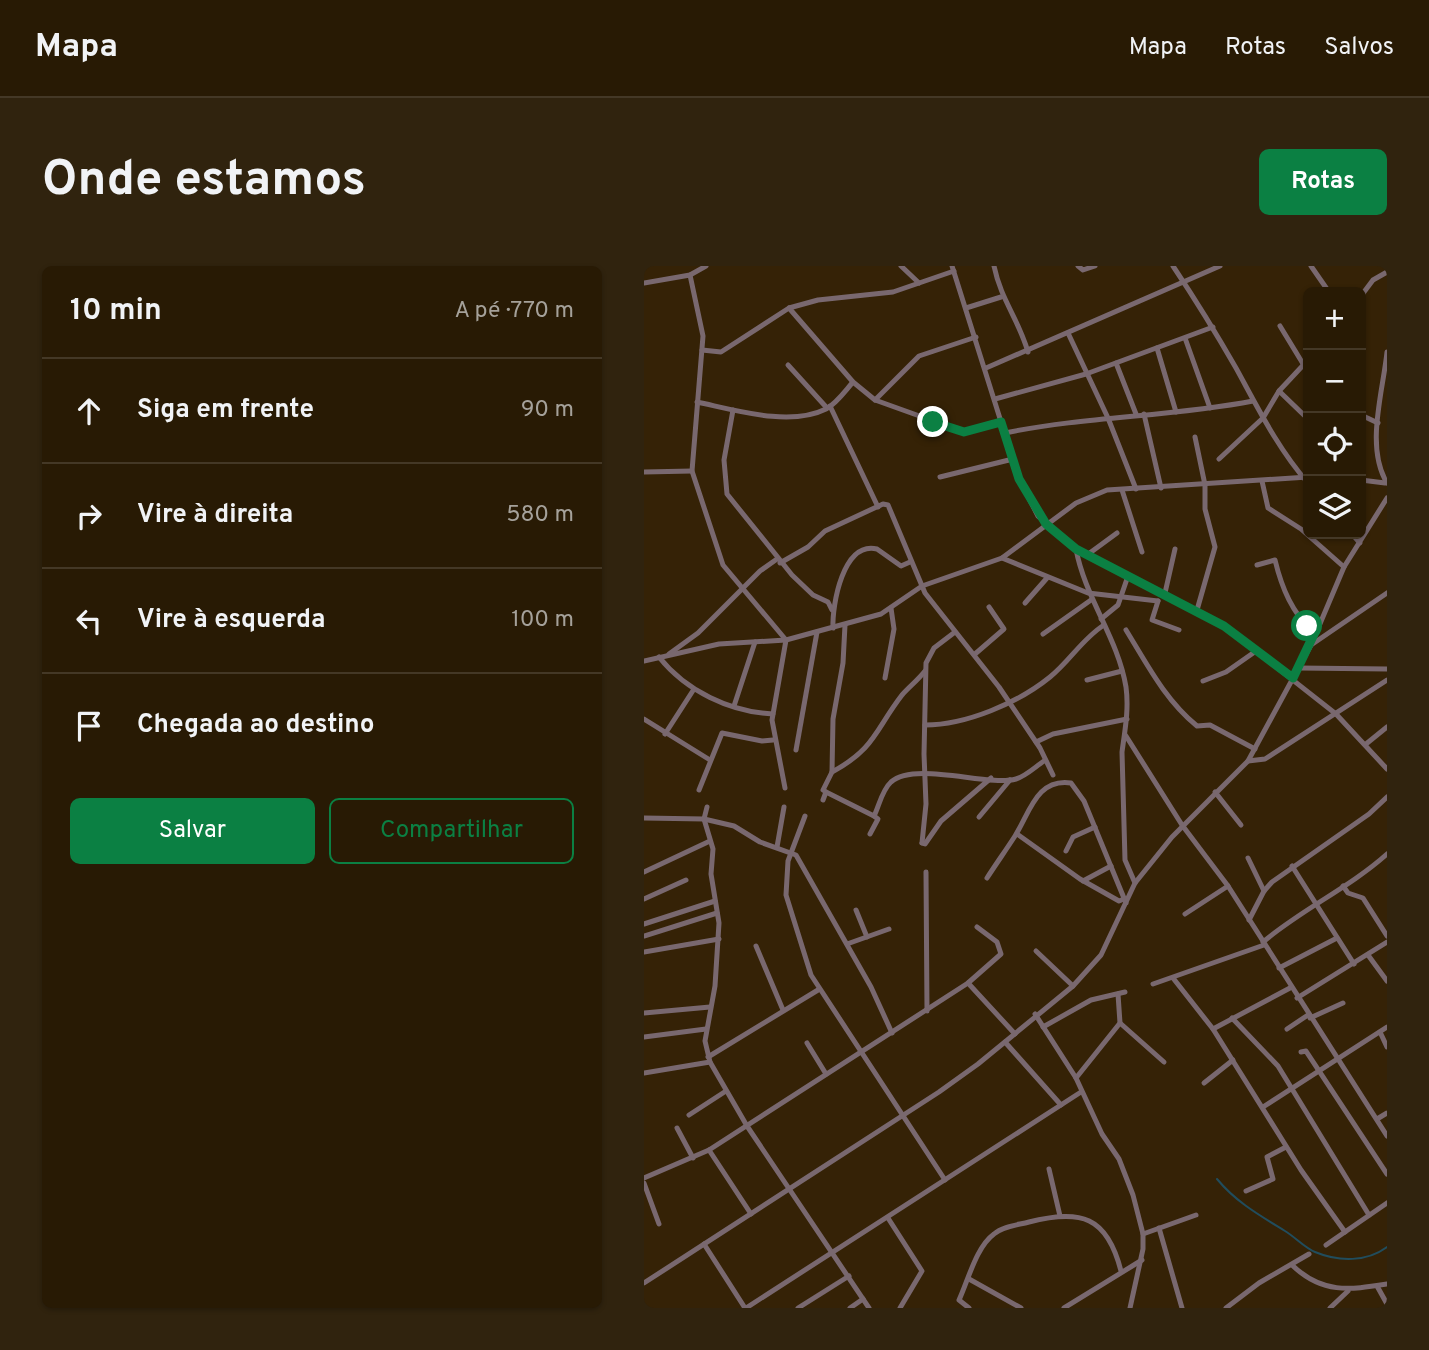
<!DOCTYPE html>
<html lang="pt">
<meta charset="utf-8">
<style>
:root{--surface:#281a04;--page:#30230e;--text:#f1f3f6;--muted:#a5a19a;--line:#443826;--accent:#0b8043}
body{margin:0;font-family:Overpass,sans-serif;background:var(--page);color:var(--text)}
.controls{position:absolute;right:21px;top:21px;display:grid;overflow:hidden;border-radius:10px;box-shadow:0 2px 5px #0004}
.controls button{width:63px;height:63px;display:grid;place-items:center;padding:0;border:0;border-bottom:2px solid var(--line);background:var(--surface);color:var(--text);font:35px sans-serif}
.stop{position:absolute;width:21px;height:21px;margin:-16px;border:5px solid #0b8043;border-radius:50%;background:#fff}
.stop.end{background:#0b8043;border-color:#fff;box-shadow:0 2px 7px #0008}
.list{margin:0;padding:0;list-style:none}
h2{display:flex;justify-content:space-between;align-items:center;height:91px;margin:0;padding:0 28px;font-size:30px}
h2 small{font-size:23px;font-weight:400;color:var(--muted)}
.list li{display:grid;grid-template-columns:46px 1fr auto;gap:21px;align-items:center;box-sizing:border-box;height:105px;padding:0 28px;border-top:2px solid var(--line)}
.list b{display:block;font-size:26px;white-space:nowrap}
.list em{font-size:23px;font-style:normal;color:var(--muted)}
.actions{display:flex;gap:14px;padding:21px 28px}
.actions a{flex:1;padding:16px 0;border:2px solid var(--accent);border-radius:10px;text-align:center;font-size:24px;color:var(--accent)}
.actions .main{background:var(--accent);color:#fff}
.icon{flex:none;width:38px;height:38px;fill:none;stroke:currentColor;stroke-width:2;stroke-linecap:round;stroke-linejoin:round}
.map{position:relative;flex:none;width:743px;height:1042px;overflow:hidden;border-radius:10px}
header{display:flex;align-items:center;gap:42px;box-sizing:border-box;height:98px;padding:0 35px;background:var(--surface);border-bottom:2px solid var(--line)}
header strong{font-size:33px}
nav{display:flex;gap:38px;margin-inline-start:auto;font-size:24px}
.intro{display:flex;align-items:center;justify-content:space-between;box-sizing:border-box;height:168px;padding:0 42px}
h1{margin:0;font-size:49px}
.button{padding:18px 32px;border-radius:10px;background:var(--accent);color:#fff;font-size:24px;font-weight:700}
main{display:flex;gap:42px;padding:0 42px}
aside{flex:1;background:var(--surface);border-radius:10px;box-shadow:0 2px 5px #0004}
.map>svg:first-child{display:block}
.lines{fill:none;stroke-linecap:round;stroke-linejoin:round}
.stream{stroke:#214d5d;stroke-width:2}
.minor{stroke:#79686f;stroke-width:5}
.route{stroke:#0b8043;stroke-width:9}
</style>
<header>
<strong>Mapa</strong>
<nav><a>Mapa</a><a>Rotas</a><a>Salvos</a></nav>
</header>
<div class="intro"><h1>Onde estamos</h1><a class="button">Rotas</a></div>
<main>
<aside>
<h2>10 min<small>A pé · 770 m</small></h2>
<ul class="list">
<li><svg class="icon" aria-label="ahead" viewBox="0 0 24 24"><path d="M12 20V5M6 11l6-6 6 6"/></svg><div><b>Siga em frente</b></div><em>90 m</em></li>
<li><svg class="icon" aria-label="right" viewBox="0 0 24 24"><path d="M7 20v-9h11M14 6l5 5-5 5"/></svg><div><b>Vire à direita</b></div><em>580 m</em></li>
<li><svg class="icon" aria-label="left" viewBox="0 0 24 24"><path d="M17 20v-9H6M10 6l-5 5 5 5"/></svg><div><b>Vire à esquerda</b></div><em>100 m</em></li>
<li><svg class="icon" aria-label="arrive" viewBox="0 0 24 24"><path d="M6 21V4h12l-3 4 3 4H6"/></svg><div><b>Chegada ao destino</b></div></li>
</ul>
<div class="actions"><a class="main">Salvar</a><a>Compartilhar</a></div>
</aside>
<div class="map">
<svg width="743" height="1042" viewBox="0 0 743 1042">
<rect width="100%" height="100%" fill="#352206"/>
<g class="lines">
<!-- stream -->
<path class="stream" d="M573,913C592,936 615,949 641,965C651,971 661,982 671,986C695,996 723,996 743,981"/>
<!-- minor -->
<g class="minor">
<path d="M257,0L275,17"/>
<path d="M308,0L375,213L394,250L432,283L580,360L692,448L743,503"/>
<path d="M350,0C357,34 374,52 384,86"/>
<path d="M434,0L439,4L451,0"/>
<path d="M529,0C551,33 572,67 592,102C614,142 634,183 664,217"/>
<path d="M667,0L685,26"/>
<path d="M46,9L59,70L48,205L79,299L142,374L128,454L141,522"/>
<path d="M0,17L46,9L62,0"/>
<path d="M717,30L729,14L743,6"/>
<path d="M145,42L209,116L231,134L320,166L357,156"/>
<path d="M322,42L357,31"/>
<path d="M636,60L664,106"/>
<path d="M424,67L464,152L492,223"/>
<path d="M541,72L566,142"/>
<path d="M513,82L532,146"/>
<path d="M58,84L77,86L145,42L174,34L249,26L310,5"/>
<path d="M743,86C739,126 721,181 743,217"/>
<path d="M472,97L492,148"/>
<path d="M144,99L183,142"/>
<path d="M342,102L576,0"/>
<path d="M635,125L664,153"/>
<path d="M351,133L442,108L569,61"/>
<path d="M231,134L275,90L332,71"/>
<path d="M53,136C91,144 146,161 182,143C193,137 201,125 209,116"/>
<path d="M186,140L234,241"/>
<path d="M89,144L80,194L83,228L148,309L169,329L184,336L188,344"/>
<path d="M500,148L517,222"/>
<path d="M717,149L734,157"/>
<path d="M361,167C443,150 527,151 609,135"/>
<path d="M551,171L561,219V243L571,281L553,344"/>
<path d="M575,193L619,152L635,125L664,94"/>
<path d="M0,206L48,205"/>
<path d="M296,211L369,193"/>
<path d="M717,214L741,217"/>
<path d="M618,215L624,242L657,263L700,301"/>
<path d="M478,224L498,286"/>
<path d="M708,268L716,277"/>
<path d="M432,283C441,332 474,372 482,421C485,443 481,464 478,486L481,594L491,617"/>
<path d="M443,289L473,267"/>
<path d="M358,292L444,327L514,335"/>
<path d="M136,297L164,281L181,265L239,238L244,239L281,327L355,421L396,482L409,509"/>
<path d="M613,299L631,294C638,323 648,346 670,368"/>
<path d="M521,327L531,283"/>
<path d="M514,335L508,354L535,364"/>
<path d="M381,337L403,312"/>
<path d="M457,353L474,339L484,310"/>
<path d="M189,362C188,339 199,275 233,283L257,300L266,296"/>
<path d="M482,364C503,398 521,434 553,460L566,459L611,483"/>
<path d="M399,368L447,334"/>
<path d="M667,379L743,327"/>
<path d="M25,388L54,367L116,305L133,293"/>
<path d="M331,388L360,363L345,341"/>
<path d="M15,391C42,425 86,446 129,448"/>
<path d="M0,395L75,378L142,374L237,348L278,320L358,292L432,237L463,224L664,211"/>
<path d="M655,402L743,403"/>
<path d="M241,412L250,363L247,342"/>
<path d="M443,414L478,405"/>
<path d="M559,415L582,406L612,385"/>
<path d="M90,440L111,376"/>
<path d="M0,453L66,494"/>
<path d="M281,459C322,459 374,437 406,411C426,395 438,373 460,359"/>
<path d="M21,468L50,423"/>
<path d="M482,470L538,559L584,620L743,870"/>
<path d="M392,476L409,468L483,453"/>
<path d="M722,478L743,461"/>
<path d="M152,484L173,366"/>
<path d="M604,495L667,379L700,301L743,232"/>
<path d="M188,506C231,483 231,464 258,429C265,421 274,414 281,405"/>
<path d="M55,524L78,467L118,475L129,474"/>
<path d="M182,526L230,550C235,540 238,524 247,516C272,495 344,521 372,513C382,510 391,501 400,495"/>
<path d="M571,526L597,559"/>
<path d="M179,534L182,526L179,524L188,506L189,453L199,397L201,359"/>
<path d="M63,541L60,553L69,583L67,608L75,657L71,720L61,775L66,796L103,860L225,1042"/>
<path d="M161,550L144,595L142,629L167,709L301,914"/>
<path d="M335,551L366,514"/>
<path d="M0,552L60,553L90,560L116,576L152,589L227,721L248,767"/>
<path d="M226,568L234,553L230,550"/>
<path d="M373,568L436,613L475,635L480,633"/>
<path d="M278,577L282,538L280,488L282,397L290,382L311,366"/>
<path d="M278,577L281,578L297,555L347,512"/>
<path d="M133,581L140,541"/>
<path d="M422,585L429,571L451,561"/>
<path d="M604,592L620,625"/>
<path d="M648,600L710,698"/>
<path d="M0,606L66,575"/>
<path d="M282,606L283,745"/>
<path d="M343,612C352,598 362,584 371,570C386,546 393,512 427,517L440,535L482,637"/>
<path d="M439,615L467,600"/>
<path d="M699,620L704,627L719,632L743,670"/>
<path d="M0,633L42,614"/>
<path d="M212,644L223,671"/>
<path d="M541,648L584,620"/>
<path d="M605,654L620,625L628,616L725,548L743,531"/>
<path d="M0,658L71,635"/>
<path d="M0,670L73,647"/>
<path d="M619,676C658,643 705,622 743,588"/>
<path d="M203,678L245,663"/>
<path d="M112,680L139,744"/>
<path d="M392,685L429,720"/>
<path d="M0,686L75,673"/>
<path d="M724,689L743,715"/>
<path d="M635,702L693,672"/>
<path d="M529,712L569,763L657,904L701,966"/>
<path d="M324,717L371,768"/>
<path d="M509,718L620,679"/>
<path d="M653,732L743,676"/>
<path d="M0,747L66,741"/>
<path d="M391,748L432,812L458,868L475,893L489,929L499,968V983L486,1042"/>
<path d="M588,752L634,800L725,949"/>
<path d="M666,752L699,737"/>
<path d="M476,757L520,796"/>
<path d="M399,761L447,734L481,726"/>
<path d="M569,763L646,722"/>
<path d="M643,763L664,749"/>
<path d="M736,766L743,781"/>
<path d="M0,771L62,763"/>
<path d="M361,776L417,839"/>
<path d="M163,777L182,808"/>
<path d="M657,786L662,785L743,908"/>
<path d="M64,791L174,724"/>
<path d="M0,807L66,796"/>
<path d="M432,812L476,757L474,728"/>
<path d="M560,817L589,794"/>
<path d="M619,841L743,761"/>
<path d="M45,849L82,825"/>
<path d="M733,853L743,847"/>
<path d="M33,862L49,892"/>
<path d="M65,884L107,948"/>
<path d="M405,903L416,950"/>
<path d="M0,912L65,884L324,717L357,688L353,676L333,661"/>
<path d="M0,917L15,958"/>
<path d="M602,925L629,913L623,891L642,881"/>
<path d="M244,952L278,1005L256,1042"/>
<path d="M515,962L538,1042"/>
<path d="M499,968L552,949"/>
<path d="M60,978L101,1042"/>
<path d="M682,979L743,937"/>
<path d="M648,999C678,1028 705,1024 743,1018"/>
<path d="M325,1013L377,1042"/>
<path d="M0,1017L295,826L334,798L429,720L457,689L491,617L528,571L604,495L621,493L743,414"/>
<path d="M733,1020L743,1038"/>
<path d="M102,1042L437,826"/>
<path d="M154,1042L205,1010"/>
<path d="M206,1042L219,1033"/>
<path d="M325,1042L315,1034C324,1015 332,981 350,968C359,960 374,959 385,956C437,943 463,950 477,1005"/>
<path d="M420,1042L498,994"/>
<path d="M582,1042L615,1017L665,988"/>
<path d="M686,1042L704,1025"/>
</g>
</g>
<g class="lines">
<!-- route -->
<path class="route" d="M289,156L320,166L357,156L375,213L402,258L432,283L580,360L649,412L670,368L663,360"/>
</g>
</svg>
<div class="controls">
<button>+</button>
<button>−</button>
<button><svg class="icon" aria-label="locate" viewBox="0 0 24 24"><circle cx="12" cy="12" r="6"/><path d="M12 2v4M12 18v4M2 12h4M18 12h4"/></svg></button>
<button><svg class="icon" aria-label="layers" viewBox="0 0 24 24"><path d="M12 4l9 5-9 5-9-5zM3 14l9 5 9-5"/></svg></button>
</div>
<div class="stop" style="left:663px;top:360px"></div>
<div class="stop end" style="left:289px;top:156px"></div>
</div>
</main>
